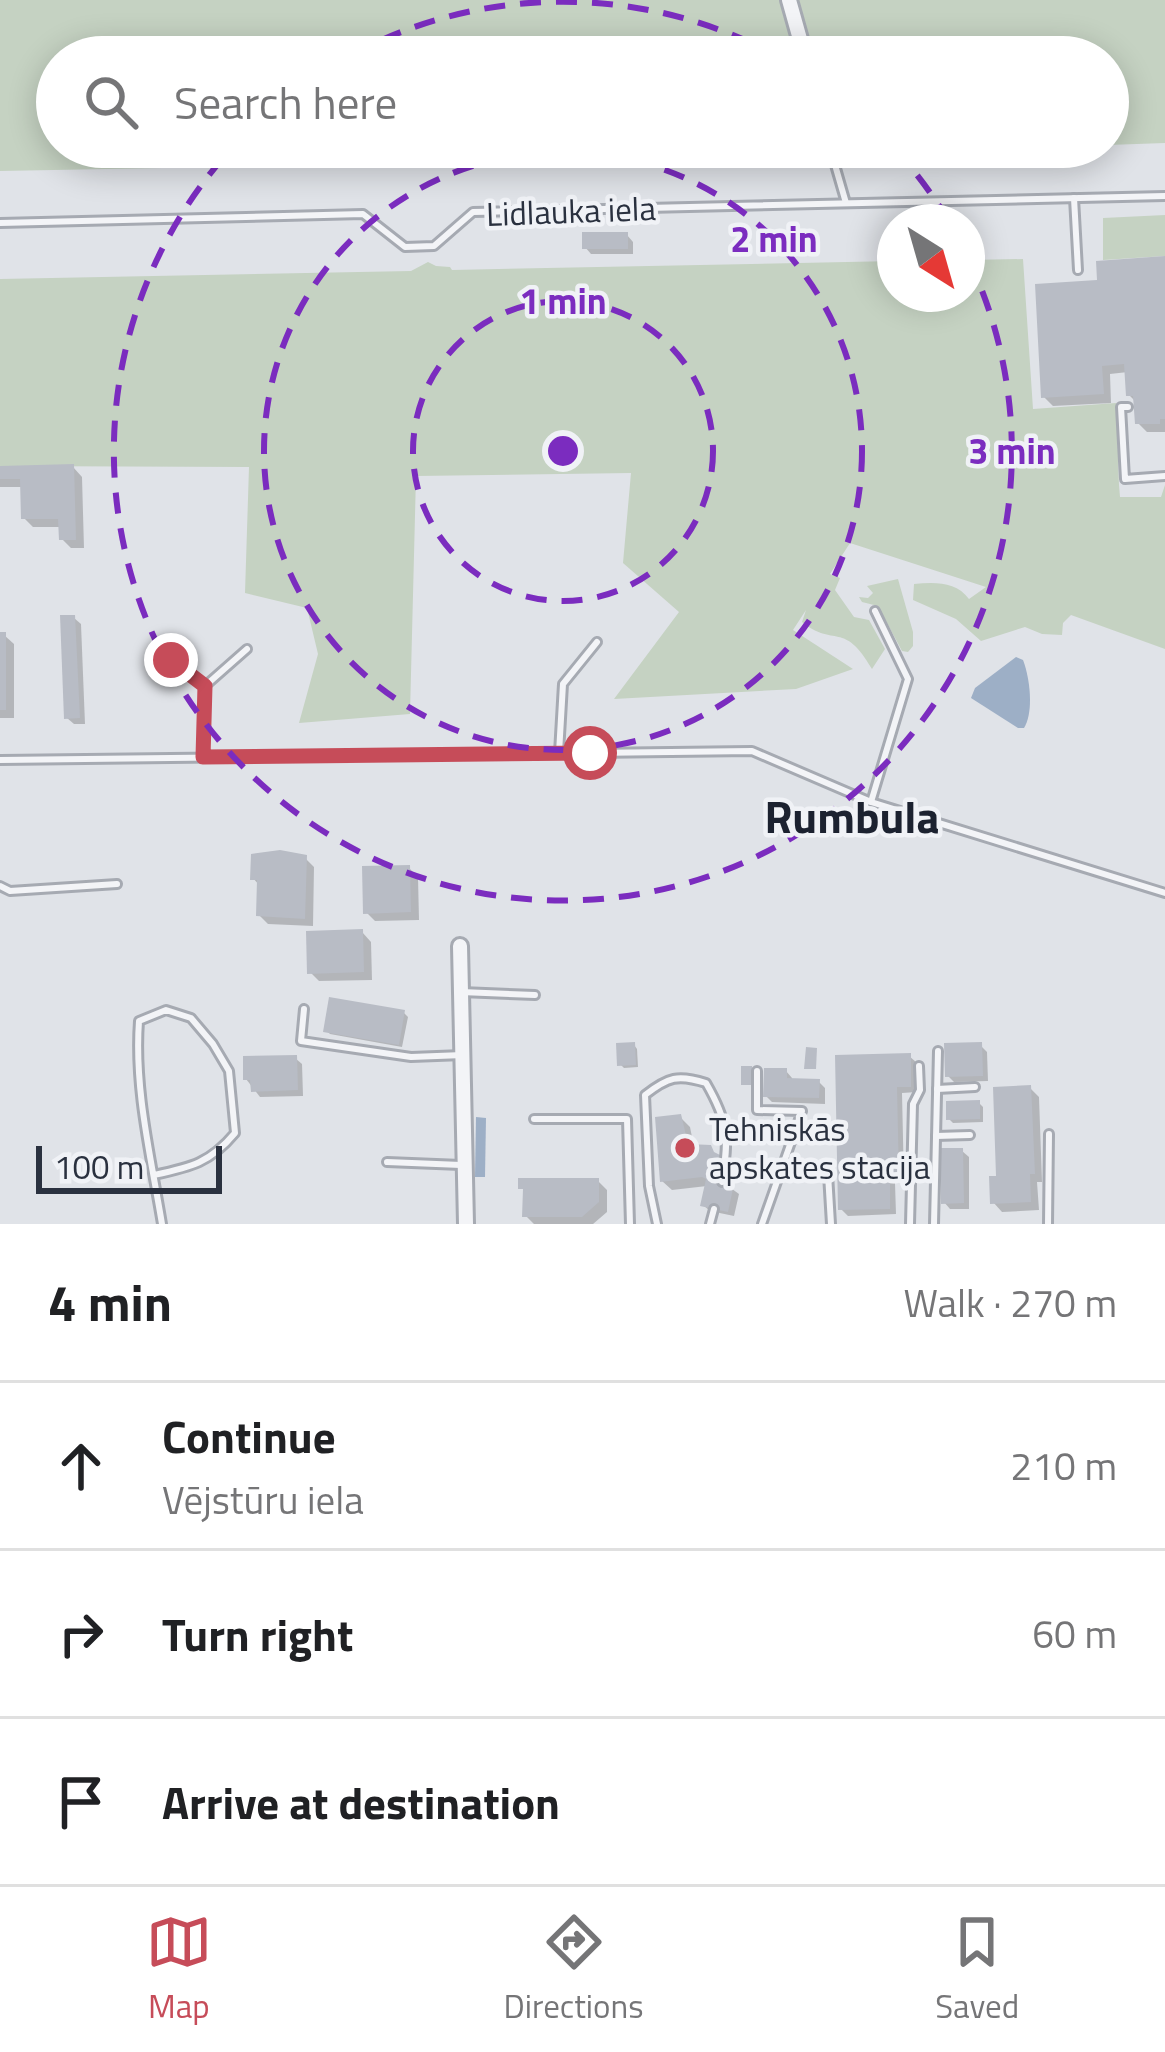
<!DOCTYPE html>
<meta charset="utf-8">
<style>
:root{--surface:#fff;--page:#f2f2f2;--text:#202124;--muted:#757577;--line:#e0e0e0;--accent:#c64c59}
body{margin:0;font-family:"Titillium Web",sans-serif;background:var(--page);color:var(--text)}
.compass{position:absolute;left:877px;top:204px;width:108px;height:108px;border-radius:50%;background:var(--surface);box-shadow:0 6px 30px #0003;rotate:143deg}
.scale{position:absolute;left:36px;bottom:30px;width:186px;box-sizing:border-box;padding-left:12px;border:6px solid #2a313f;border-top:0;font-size:33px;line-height:42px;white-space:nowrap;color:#2a313f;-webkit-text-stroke:9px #f0f2f6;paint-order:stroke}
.stop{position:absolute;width:36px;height:36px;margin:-27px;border:9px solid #c64c59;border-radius:50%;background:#fff}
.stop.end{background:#c64c59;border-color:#fff;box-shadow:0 3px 12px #0008}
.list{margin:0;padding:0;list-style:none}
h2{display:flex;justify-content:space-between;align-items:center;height:156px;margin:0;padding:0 48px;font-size:51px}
h2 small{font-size:39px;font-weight:400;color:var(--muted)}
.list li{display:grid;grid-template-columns:78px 1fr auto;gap:36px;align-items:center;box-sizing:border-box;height:168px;padding:0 48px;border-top:3px solid var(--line)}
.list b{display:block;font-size:45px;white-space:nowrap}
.list p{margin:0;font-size:39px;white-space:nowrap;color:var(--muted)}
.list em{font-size:39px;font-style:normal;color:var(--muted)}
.icon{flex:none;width:66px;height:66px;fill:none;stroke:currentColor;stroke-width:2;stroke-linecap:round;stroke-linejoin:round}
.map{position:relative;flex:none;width:1165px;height:1224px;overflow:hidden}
.search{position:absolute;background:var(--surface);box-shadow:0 6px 30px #0003;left:36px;right:36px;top:36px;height:132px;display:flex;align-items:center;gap:30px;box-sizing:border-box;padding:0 42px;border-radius:66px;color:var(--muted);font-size:45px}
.sheet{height:660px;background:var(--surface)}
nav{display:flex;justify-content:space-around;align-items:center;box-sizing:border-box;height:168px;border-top:3px solid var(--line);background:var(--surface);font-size:33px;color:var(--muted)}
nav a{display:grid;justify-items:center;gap:6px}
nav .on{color:var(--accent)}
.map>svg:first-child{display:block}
.green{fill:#c5d2c2}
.water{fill:#9dafc6}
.shadow{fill:#0003}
.building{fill:#b8bcc5}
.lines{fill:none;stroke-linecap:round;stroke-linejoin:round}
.service-casing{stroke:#a6aab2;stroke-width:12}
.minor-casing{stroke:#a6aab2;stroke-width:20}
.service{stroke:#f3f4f7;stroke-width:6}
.minor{stroke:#f3f4f7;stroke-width:14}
.route{stroke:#c64c59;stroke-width:15}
.ring{fill:none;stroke:#7b2cbf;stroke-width:6;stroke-dasharray:21 15}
.poi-dot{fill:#c64c59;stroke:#f0f2f6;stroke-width:4.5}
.labels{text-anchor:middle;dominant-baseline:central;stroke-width:9;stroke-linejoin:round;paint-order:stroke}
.street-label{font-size:33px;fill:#2a313f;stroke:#f0f2f6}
.poi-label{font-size:33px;fill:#2a313f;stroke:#f0f2f6;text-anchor:start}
.district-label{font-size:45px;font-weight:bold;fill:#1c2230;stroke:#f0f2f6}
.centre{fill:#7b2cbf;stroke:#f0f2f6;stroke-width:6}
.ring-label{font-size:36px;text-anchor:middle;font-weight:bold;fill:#7b2cbf;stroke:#f0f2f6;stroke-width:9;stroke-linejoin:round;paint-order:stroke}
</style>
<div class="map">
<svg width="1165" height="1224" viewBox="0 0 1165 1224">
<rect width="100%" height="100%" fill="#e0e3e8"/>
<!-- green -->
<g class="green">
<path d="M0,0H1165V143L1108,145V57H57V147H1059L553,161L0,171Z"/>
<path d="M1165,215V256L1103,260V218Z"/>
<path d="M1023,259L1033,409L1116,403C1119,435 1117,466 1120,497H1161L1165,485V649L1071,615L1063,623L1062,635L1042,634L1025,627L981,641L956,619L913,600L914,584C934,582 956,581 969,599L986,587L850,543L830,574L840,578L835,590L854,617L869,620L885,649L872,669C844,620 834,648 802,622L806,610L793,630L853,669L796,689L614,699L679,612L623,563L631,473L416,476L410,714L299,723L318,654L307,608L245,593L249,467L0,466V279L411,271L428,262L436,266L450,267L452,270L895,261V294H967V260Z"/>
<path d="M898,579L913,632V646L908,652L902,651L878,606L862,602L859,597L868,598L873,593L867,586Z"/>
</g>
<!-- water -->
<g class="water">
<path d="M1016,657L1023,660C1030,678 1034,712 1024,728H1018L971,698L975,688Z"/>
<path d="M476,1117L486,1118L485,1177H475Z"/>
</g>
<!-- shadow -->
<g class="shadow">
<path d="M627,235L633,242V254H591L585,247Z"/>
<path d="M1165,258V432H1147L1138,423L1137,403L1129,395L1128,372L1110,374L1111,403L1053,406L1044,397L1101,283Z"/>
<path d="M73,467L82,477L84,548H71L62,539V527H33L24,518V487H0V469Z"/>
<path d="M74,618L81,624L85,724H74L67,718Z"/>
<path d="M0,635H4L14,644V718H0Z"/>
<path d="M305,858L314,867L313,926L268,924L259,915L260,886L253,878Z"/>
<path d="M409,868L418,877L419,920L375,921L366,912Z"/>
<path d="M362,932L371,942L372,980L319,981L310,972Z"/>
<path d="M404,1013L408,1017L402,1047L330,1034L327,1031Z"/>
<path d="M634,1045L637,1049L638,1067L624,1068L620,1064Z"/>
<path d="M980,1045L987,1052L988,1081L954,1082L947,1075Z"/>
<path d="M909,1056L916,1062L917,1092L902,1093L904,1183H895L896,1214L848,1216L841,1209Z"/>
<path d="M295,1058L302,1064L303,1096L260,1097L246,1079Z"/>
<path d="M786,1071L792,1078V1081L819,1082L825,1088V1104L772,1102L766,1096Z"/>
<path d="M1030,1088L1039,1097L1042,1182H1037L1039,1210L1002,1212L993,1202Z"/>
<path d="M979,1103L983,1107V1122L953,1123L949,1119Z"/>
<path d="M680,1117L690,1127L694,1147L722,1159L732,1169L728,1186L739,1194L734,1216L710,1211L703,1205L707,1186L672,1190L662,1181Z"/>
<path d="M962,1151L969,1157V1209H950L944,1202Z"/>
<path d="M598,1181L607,1190V1212L593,1224H534L525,1215L526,1192L521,1187Z"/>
</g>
<!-- building -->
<g class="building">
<rect x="582" y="232" width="46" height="17"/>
<path d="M1165,256V419H1160V424H1135L1133,396H1126L1124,364L1102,366L1104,394L1041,398L1035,284L1097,280L1096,261Z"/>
<path d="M74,464L76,540H59L58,519H21L20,479H0V466Z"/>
<path d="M60,615H75L80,718L64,719Z"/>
<rect x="0" y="632" width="6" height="78"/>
<path d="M280,850L307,855L305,919L256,916L257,880H250L251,854Z"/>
<path d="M410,865L411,912L363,914L362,866Z"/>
<path d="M363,929L364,972L307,974L306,931Z"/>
<path d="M329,997L405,1010L399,1045L323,1032Z"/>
<path d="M635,1042L636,1065L617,1066L616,1043Z"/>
<path d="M982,1042L983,1076L945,1077L944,1043Z"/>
<path d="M806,1047L817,1048L816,1069H804Z"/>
<path d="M911,1053V1087H897L899,1178H890V1209L838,1210L835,1055Z"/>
<path d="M297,1055L298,1090L251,1092L250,1080H243V1056Z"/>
<rect x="741" y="1066" width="11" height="19"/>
<path d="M764,1068H787V1078L820,1079L819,1098L763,1097Z"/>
<path d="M1031,1085L1035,1174H1030L1031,1202L990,1204L989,1176H996L993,1087Z"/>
<path d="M980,1100V1119L946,1120V1101Z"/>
<path d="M681,1114L688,1144L711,1145L714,1152L724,1157L718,1181L734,1184L728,1212L700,1206L706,1179L702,1177L660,1182L655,1117Z"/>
<path d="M941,1148H963L964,1203L941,1204Z"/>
<path d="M518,1178H599V1202L582,1217H522L523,1189H518Z"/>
</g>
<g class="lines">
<!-- service casing -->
<g class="service-casing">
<g id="service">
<path d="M833,158L846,203"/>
<path d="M1074,198L1078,270"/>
<path d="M0,223L363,214L405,247L434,246L473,212L1165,196"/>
<path d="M1128,407H1121L1125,479L1165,476"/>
<path d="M171,660L205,686"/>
<path d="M559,753L563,684L597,642"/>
<path d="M203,757L205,686L247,649"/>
<path d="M0,760L752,751L871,802L1165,893"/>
<path d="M871,802L908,679L875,611"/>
<path d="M0,886L10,891L117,884"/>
<path d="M461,992L535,995"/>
<path d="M304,1009L301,1041L411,1057L463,1055"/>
<path d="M757,1071V1110L802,1111L762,1224"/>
<path d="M937,1089L975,1087"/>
<path d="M534,1119H627L630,1224"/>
<path d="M936,1136L970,1135"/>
<path d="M387,1162L461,1165"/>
<path d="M828,1174L831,1224"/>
<path d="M154,1175C191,1167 210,1163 235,1133L229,1071L213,1044L191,1018L166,1010L139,1021C134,1089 151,1157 162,1224"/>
<path d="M657,1224L649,1186L645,1095C668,1077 678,1074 706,1083C729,1123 729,1137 722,1182"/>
<path d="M710,1224L714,1209"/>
<path d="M910,1224L913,1104L920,1090L919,1066"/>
<path d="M934,1224L938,1051"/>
<path d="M1048,1224L1049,1134"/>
</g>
</g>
<!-- minor casing -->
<g class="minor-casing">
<g id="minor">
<path d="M789,0L805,57"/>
<path d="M830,147L832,155"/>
<path d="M460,946L466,1224"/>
</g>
</g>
<!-- service -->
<use href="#service" class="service"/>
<!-- minor -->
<use href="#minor" class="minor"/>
</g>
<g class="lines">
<!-- route -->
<path class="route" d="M171,660L205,686L203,757L590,753"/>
</g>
<!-- distance rings -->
<g class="ring">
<circle cx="563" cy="451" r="150"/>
<circle cx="563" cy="451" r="299"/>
<path d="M349 56A449 449 0 0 1 777 56M894 148A449 449 0 0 1 948 220M968 258A449 449 0 1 1 232 148"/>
</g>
<!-- markers -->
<circle class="poi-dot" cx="685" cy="1148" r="12"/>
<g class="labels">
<!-- street labels -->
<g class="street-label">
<text transform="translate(571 211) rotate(-2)">Lidlauka iela</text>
</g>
<!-- poi labels -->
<g class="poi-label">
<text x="709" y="1129">Tehniskās<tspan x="709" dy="38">apskates stacija</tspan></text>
</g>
<!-- district labels -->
<g class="district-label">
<text x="852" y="816">Rumbula</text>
</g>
</g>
<circle cx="563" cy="451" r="18" class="centre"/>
<g class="ring-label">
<text x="774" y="252">2 min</text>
<text x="563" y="314">1 min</text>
<text x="1012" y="464">3 min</text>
</g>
</svg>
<svg class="compass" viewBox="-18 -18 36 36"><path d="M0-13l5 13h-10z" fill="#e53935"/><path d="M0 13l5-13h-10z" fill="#757577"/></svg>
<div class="scale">100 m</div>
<div class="stop" style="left:590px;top:753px"></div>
<div class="stop end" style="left:171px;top:660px"></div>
<div class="search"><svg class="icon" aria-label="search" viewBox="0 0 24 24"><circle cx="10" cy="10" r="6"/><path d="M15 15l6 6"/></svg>Search here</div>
</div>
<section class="sheet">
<h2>4 min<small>Walk · 270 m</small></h2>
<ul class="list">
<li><svg class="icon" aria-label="ahead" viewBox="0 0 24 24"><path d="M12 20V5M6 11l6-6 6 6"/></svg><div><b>Continue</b><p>Vējstūru iela</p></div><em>210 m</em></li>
<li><svg class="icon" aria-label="right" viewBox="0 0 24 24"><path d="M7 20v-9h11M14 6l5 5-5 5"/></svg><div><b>Turn right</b></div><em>60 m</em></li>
<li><svg class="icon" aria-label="arrive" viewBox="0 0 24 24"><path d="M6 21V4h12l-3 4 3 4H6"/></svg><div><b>Arrive at destination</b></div></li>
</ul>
</section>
<nav>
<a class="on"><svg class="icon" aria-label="map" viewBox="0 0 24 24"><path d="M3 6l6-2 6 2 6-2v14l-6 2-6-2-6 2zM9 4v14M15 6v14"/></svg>Map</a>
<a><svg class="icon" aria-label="directions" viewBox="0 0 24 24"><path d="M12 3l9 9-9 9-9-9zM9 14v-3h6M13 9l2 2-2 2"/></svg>Directions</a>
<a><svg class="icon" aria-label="saved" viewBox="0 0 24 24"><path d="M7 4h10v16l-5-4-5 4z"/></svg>Saved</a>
</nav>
